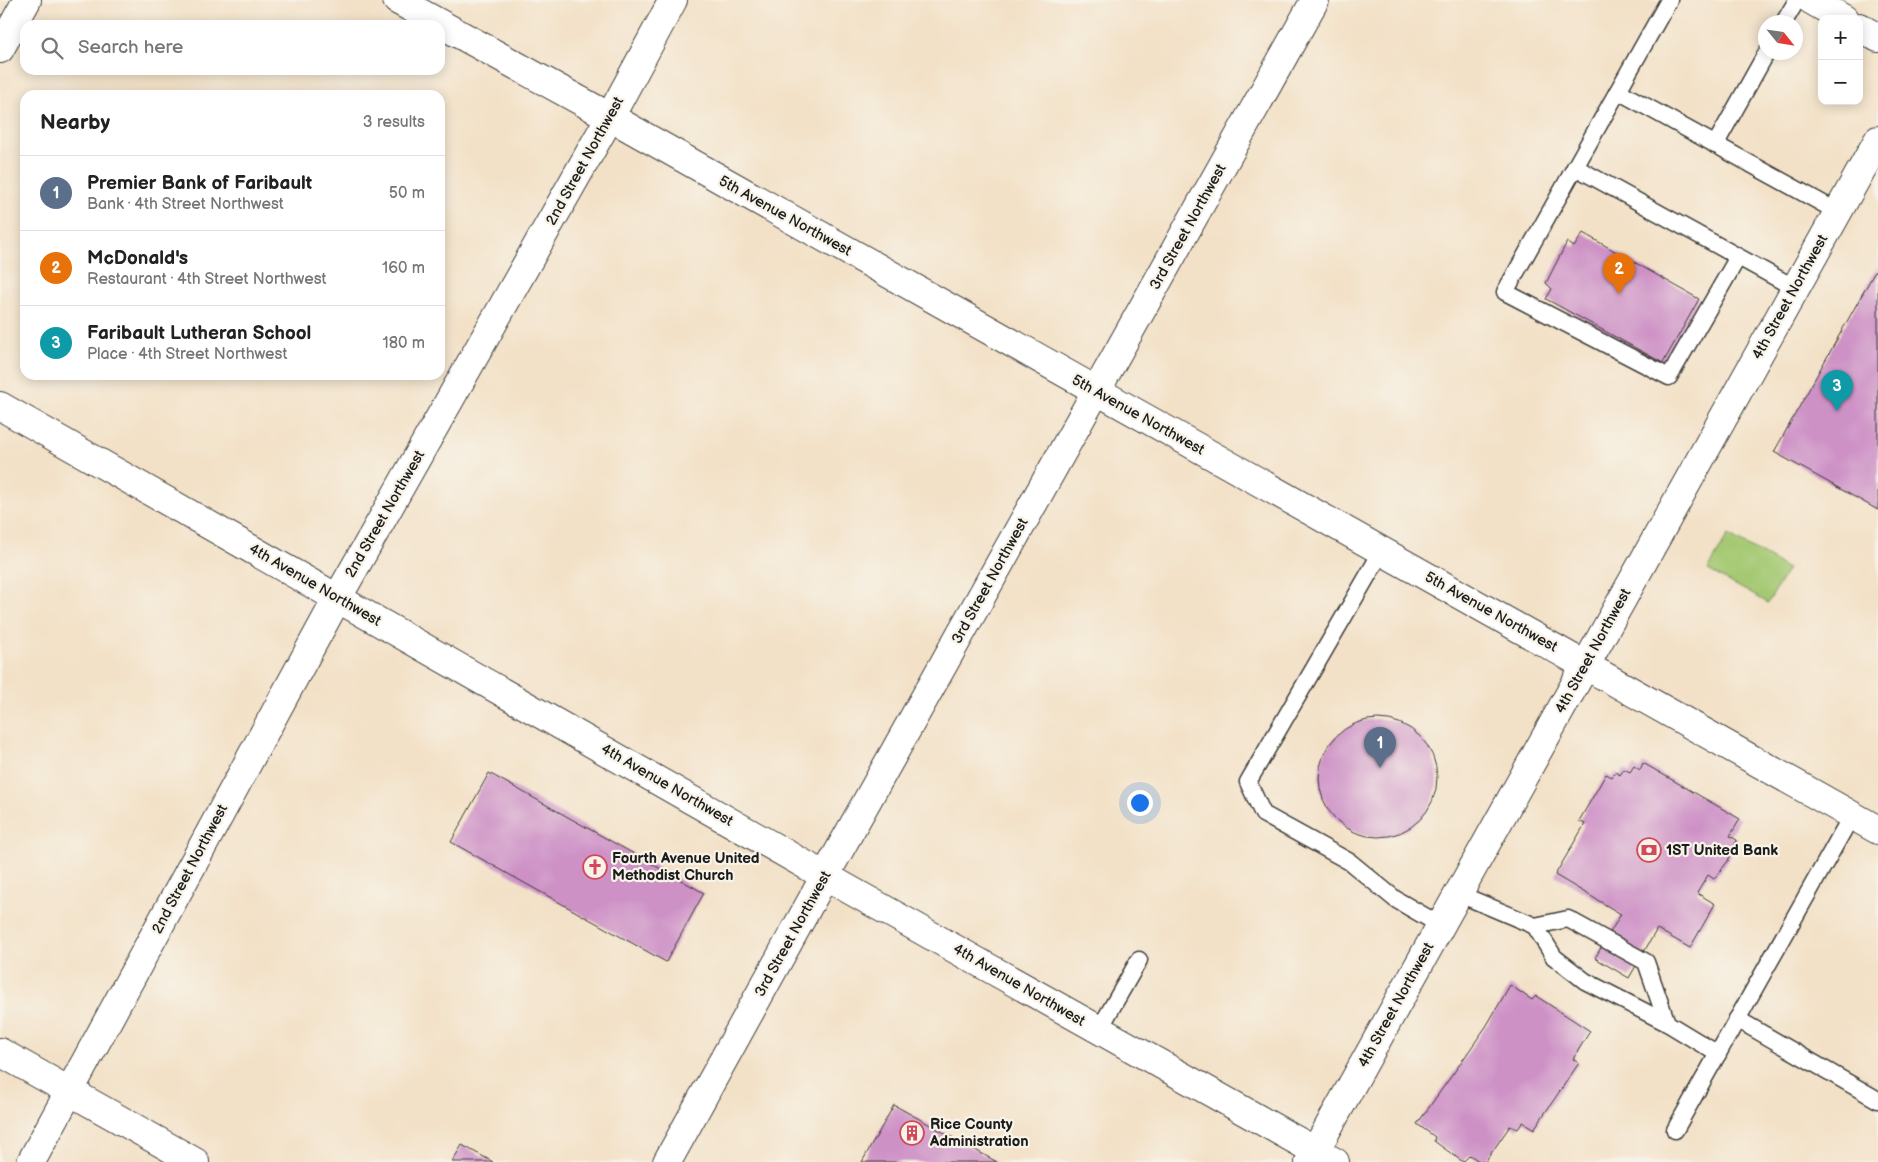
<!DOCTYPE html>
<meta charset="utf-8">
<style>
:root{--surface:#fff;--page:#f2f2f2;--text:#222;--muted:#767676;--line:#e0e0e0;--accent:#d1495b}
body{margin:0;font-family:"Balsamiq Sans",sans-serif;background:var(--page);color:var(--text)}
.controls{position:absolute;right:15px;top:15px;display:grid;overflow:hidden;border-radius:10px;box-shadow:0 2px 12px #0003}
.controls button{width:45px;height:45px;display:grid;place-items:center;padding:0;border:0;border-bottom:1px solid var(--line);background:var(--surface);color:var(--text);font:25px sans-serif}
.compass{position:absolute;left:1758px;top:15px;width:45px;height:45px;border-radius:50%;background:var(--surface);box-shadow:0 2px 12px #0003;rotate:120deg}
.you{position:absolute;left:1139px;top:802px;width:18px;height:18px;margin:-12px;border:4px solid #fff;border-radius:50%;background:#1a73e8;box-shadow:0 0 0 8px #1a73e833}
.badge{display:grid;place-items:center;width:32px;height:32px;border-radius:50%;background:var(--accent);color:#fff;font-size:16px;font-weight:700}
.pin{position:absolute;translate:-50% -41px;filter:drop-shadow(0 1px 2px #0008)}
.pin::after{content:'';position:absolute;top:26px;width:18px;height:15px;background:inherit;clip-path:polygon(0 0,100% 0,50% 100%)}
.list{margin:0;padding:0;list-style:none}
h2{display:flex;justify-content:space-between;align-items:center;height:65px;margin:0;padding:0 20px;font-size:21px}
h2 small{font-size:16px;font-weight:400;color:var(--muted)}
.list li{display:grid;grid-template-columns:32px 1fr auto;gap:15px;align-items:center;box-sizing:border-box;height:75px;padding:0 20px;border-top:1px solid var(--line)}
.list b{display:block;font-size:19px;white-space:nowrap}
.list p{margin:0;font-size:16px;white-space:nowrap;color:var(--muted)}
.list em{font-size:16px;font-style:normal;color:var(--muted)}
.icon{flex:none;width:28px;height:28px;fill:none;stroke:currentColor;stroke-width:2;stroke-linecap:round;stroke-linejoin:round}
.map{position:relative;flex:none;width:1878px;height:1162px;overflow:hidden}
.search{position:absolute;background:var(--surface);box-shadow:0 2px 12px #0003;left:20px;top:20px;width:425px;height:55px;display:flex;align-items:center;gap:12px;box-sizing:border-box;padding:0 18px;border-radius:15px;color:var(--muted);font-size:19px}
.panel{position:absolute;background:var(--surface);box-shadow:0 2px 12px #0003;left:20px;top:90px;width:425px;height:290px;border-radius:15px}
.map>svg:first-child{display:block}
.green{fill:#a5c973;stroke:#607248}
.building{fill:#cd91c6}
.lines{fill:none;stroke-linecap:round;stroke-linejoin:round}
.lane-casing{stroke:#3c3a36;stroke-width:19}
.street-casing{stroke:#3c3a36;stroke-width:30}
.secondary-casing{stroke:#3c3a36;stroke-width:30}
.primary-casing{stroke:#3c3a36;stroke-width:30}
.lane{stroke:#fff;stroke-width:16}
.street{stroke:#fff;stroke-width:28}
.secondary{stroke:#fff;stroke-width:28}
.primary{stroke:#fff;stroke-width:28}
.labels{text-anchor:middle;dominant-baseline:central;stroke-width:4.5;stroke-linejoin:round;paint-order:stroke}
.street-label{font-size:15px;fill:#1c1c1c;stroke:#f7f3e8}
.poi-label{font-size:15px;font-weight:bold;fill:#1c1c1c;stroke:#f7f3e8;text-anchor:start}
</style>
<div class="map">
<svg width="1878" height="1162" viewBox="0 0 1878 1162">
<rect width="100%" height="100%" fill="#f7f3e8"/>
<filter id="ink" filterUnits="userSpaceOnUse"><feTurbulence type="fractalNoise" baseFrequency=".02" numOctaves="2"/><feDisplacementMap in="SourceGraphic" scale="10" xChannelSelector="R" yChannelSelector="G"/><feConvolveMatrix kernelMatrix="1 2 1 2 8 2 1 2 1" color-interpolation-filters="sRGB"/></filter>
<filter id="wash" filterUnits="userSpaceOnUse"><feTurbulence type="fractalNoise" baseFrequency=".0096" numOctaves="4" result="noise"/><feDisplacementMap in="SourceGraphic" scale="20" xChannelSelector="R" yChannelSelector="G"/><feGaussianBlur stdDeviation="1.12" result="paint"/><feColorMatrix in="noise" values="0 0 0 0 0 0 0 0 0 0 0 0 0 0 0 0 0 1.4 0 .05"/><feComposite in="paint" operator="in"/></filter>
<g filter="url(#wash)">
<rect width="100%" height="100%" fill="#f3e1c7"/>
<!-- green -->
<path class="green" d="M1728,535L1788,569L1768,603L1708,570Z"/>
<g id="blocks">
<!-- building -->
<g class="building">
<path d="M1583,233L1699,299L1663,363L1546,299L1552,289L1546,283L1567,242L1574,247Z"/>
<path d="M1878,266V510L1774,452Z"/>
<circle cx="1378" cy="778" r="59"/>
<path d="M1643,763L1740,819L1730,836L1737,840L1728,861L1714,879L1708,875L1697,893L1715,904L1690,948L1657,929L1629,978L1595,958L1621,914L1555,875L1585,824L1579,821L1606,774L1612,777L1615,772L1620,775L1624,769L1630,772L1634,766L1640,770Z"/>
<path d="M489,773L704,893L666,962L451,842Z"/>
<path d="M1510,985L1532,1000L1536,996L1590,1031L1573,1059L1579,1063L1534,1129L1523,1122L1518,1129L1510,1126L1485,1162H1480L1470,1155L1463,1162L1434,1141L1435,1137L1417,1124L1460,1064L1487,1025Z"/>
<path d="M894,1105L997,1162H862Z"/>
<path d="M462,1145L493,1162H452Z"/>
</g>
</g>
</g>
<g filter="url(#ink)">
<use href="#blocks" fill-opacity="0" stroke="#3c3a36" stroke-width="1"/>
<g class="lines">
<!-- lane casing -->
<g class="lane-casing">
<g id="lane">
<path d="M1669,0L1505,292L1669,377L1738,257"/>
<path d="M1784,22L1797,0"/>
<path d="M1618,91L1838,212"/>
<path d="M1715,145L1767,52"/>
<path d="M1575,167L1795,288"/>
<path d="M1382,551L1248,782L1263,814L1350,862L1395,899L1440,925"/>
<path d="M1457,893L1535,926L1554,957L1585,981L1667,1023L1718,1054"/>
<path d="M1535,926L1568,919L1646,962L1667,1023"/>
<path d="M1737,1019L1878,1100"/>
<path d="M1099,1030L1139,960"/>
<path d="M1675,1130L1852,815"/>
</g>
</g>
<!-- street casing -->
<g class="street-casing">
<g id="street">
<path d="M397,0L610,117L1878,830"/>
<path d="M1811,0L1844,19"/>
<path d="M1859,27L1878,38"/>
<path d="M0,49L27,0"/>
<path d="M0,1052L195,1162"/>
<path d="M31,1162L338,597L610,117L673,0"/>
<path d="M667,1162L825,876L1315,0"/>
</g>
</g>
<!-- secondary casing -->
<g class="secondary-casing">
<path id="secondary" d="M0,406L825,876L1335,1162"/>
</g>
<!-- primary casing -->
<g class="primary-casing">
<path id="primary" d="M1309,1162L1878,140"/>
</g>
<!-- lane -->
<use href="#lane" class="lane"/>
<!-- street -->
<use href="#street" class="street"/>
<!-- secondary -->
<use href="#secondary" class="secondary"/>
<!-- primary -->
<use href="#primary" class="primary"/>
</g>
</g>
<!-- icons -->
<defs>
<g id="bank-ring" transform="scale(1.25)"><circle r="9.5" fill="#f7f3e8" stroke="#d1495b" stroke-width="1.5"/><path d="M-6-4H6V4H-6ZM0-2.3a2.3 2.3 0 1 0 0 4.6a2.3 2.3 0 1 0 0-4.6Z" fill="#d1495b"/></g>
<g id="church-ring" transform="scale(1.25)"><circle r="9.5" fill="#f7f3e8" stroke="#d1495b" stroke-width="1.5"/><path d="M-1.2-6h2.4v3.5h3.3v2.4h-3.3V6h-2.4V-.1h-3.3v-2.4h3.3Z" fill="#d1495b"/></g>
<g id="building-ring" transform="scale(1.25)"><circle r="9.5" fill="#f7f3e8" stroke="#d1495b" stroke-width="1.5"/><path d="M-4-6H4V6H1V3H-1V6H-4ZM-2.5-4.3h1.7v1.8h-1.7ZM.8-4.3h1.7v1.8H.8ZM-2.5-1h1.7V.8h-1.7ZM.8-1h1.7V.8H.8Z" fill="#d1495b"/></g>
</defs>
<g fill-rule="evenodd">
<use href="#bank-ring" x="1649" y="850"/>
<use href="#church-ring" x="595" y="867"/>
<use href="#building-ring" x="912" y="1133"/>
</g>
<g class="labels">
<!-- street labels -->
<g class="street-label">
<text transform="translate(585 161) rotate(-61)">2nd Street Northwest</text>
<text transform="translate(785 216) rotate(29)">5th Avenue Northwest</text>
<text transform="translate(1188 227) rotate(-61)">3rd Street Northwest</text>
<text transform="translate(1790 297) rotate(-61)">4th Street Northwest</text>
<text transform="translate(1138 415) rotate(29)">5th Avenue Northwest</text>
<text transform="translate(385 514) rotate(-60)">2nd Street Northwest</text>
<text transform="translate(990 581) rotate(-61)">3rd Street Northwest</text>
<text transform="translate(315 585) rotate(30)">4th Avenue Northwest</text>
<text transform="translate(1491 612) rotate(29)">5th Avenue Northwest</text>
<text transform="translate(1593 651) rotate(-61)">4th Street Northwest</text>
<text transform="translate(667 785) rotate(30)">4th Avenue Northwest</text>
<text transform="translate(190 869) rotate(-62)">2nd Street Northwest</text>
<text transform="translate(793 934) rotate(-61)">3rd Street Northwest</text>
<text transform="translate(1019 985) rotate(30)">4th Avenue Northwest</text>
<text transform="translate(1396 1005) rotate(-61)">4th Street Northwest</text>
</g>
<!-- poi labels -->
<g class="poi-label">
<text x="1666" y="850">1ST United Bank</text>
<text x="612" y="858">Fourth Avenue United<tspan x="612" dy="17">Methodist Church</tspan></text>
<text x="930" y="1124">Rice County<tspan x="930" dy="17">Administration</tspan></text>
</g>
</g>
</svg>
<div class="controls">
<button>+</button>
<button>−</button>
</div>
<svg class="compass" viewBox="-18 -18 36 36"><path d="M0-13l5 13h-10z" fill="#e53935"/><path d="M0 13l5-13h-10z" fill="#767676"/></svg>
<div class="you"></div>
<div class="pin badge" style="left:1380px;top:768px;background:#5c6f8a">1</div>
<div class="pin badge" style="left:1619px;top:294px;background:#e8710a">2</div>
<div class="pin badge" style="left:1837px;top:411px;background:#0f9aa8">3</div>
<div class="search"><svg class="icon" aria-label="search" viewBox="0 0 24 24"><circle cx="10" cy="10" r="6"/><path d="M15 15l6 6"/></svg>Search here</div>
<section class="panel">
<h2>Nearby<small>3 results</small></h2>
<ul class="list">
<li><span class="badge" style="background:#5c6f8a">1</span><div><b>Premier Bank of Faribault</b><p>Bank · 4th Street Northwest</p></div><em>50 m</em></li>
<li><span class="badge" style="background:#e8710a">2</span><div><b>McDonald's</b><p>Restaurant · 4th Street Northwest</p></div><em>160 m</em></li>
<li><span class="badge" style="background:#0f9aa8">3</span><div><b>Faribault Lutheran School</b><p>Place · 4th Street Northwest</p></div><em>180 m</em></li>
</ul>
</section>
</div>
